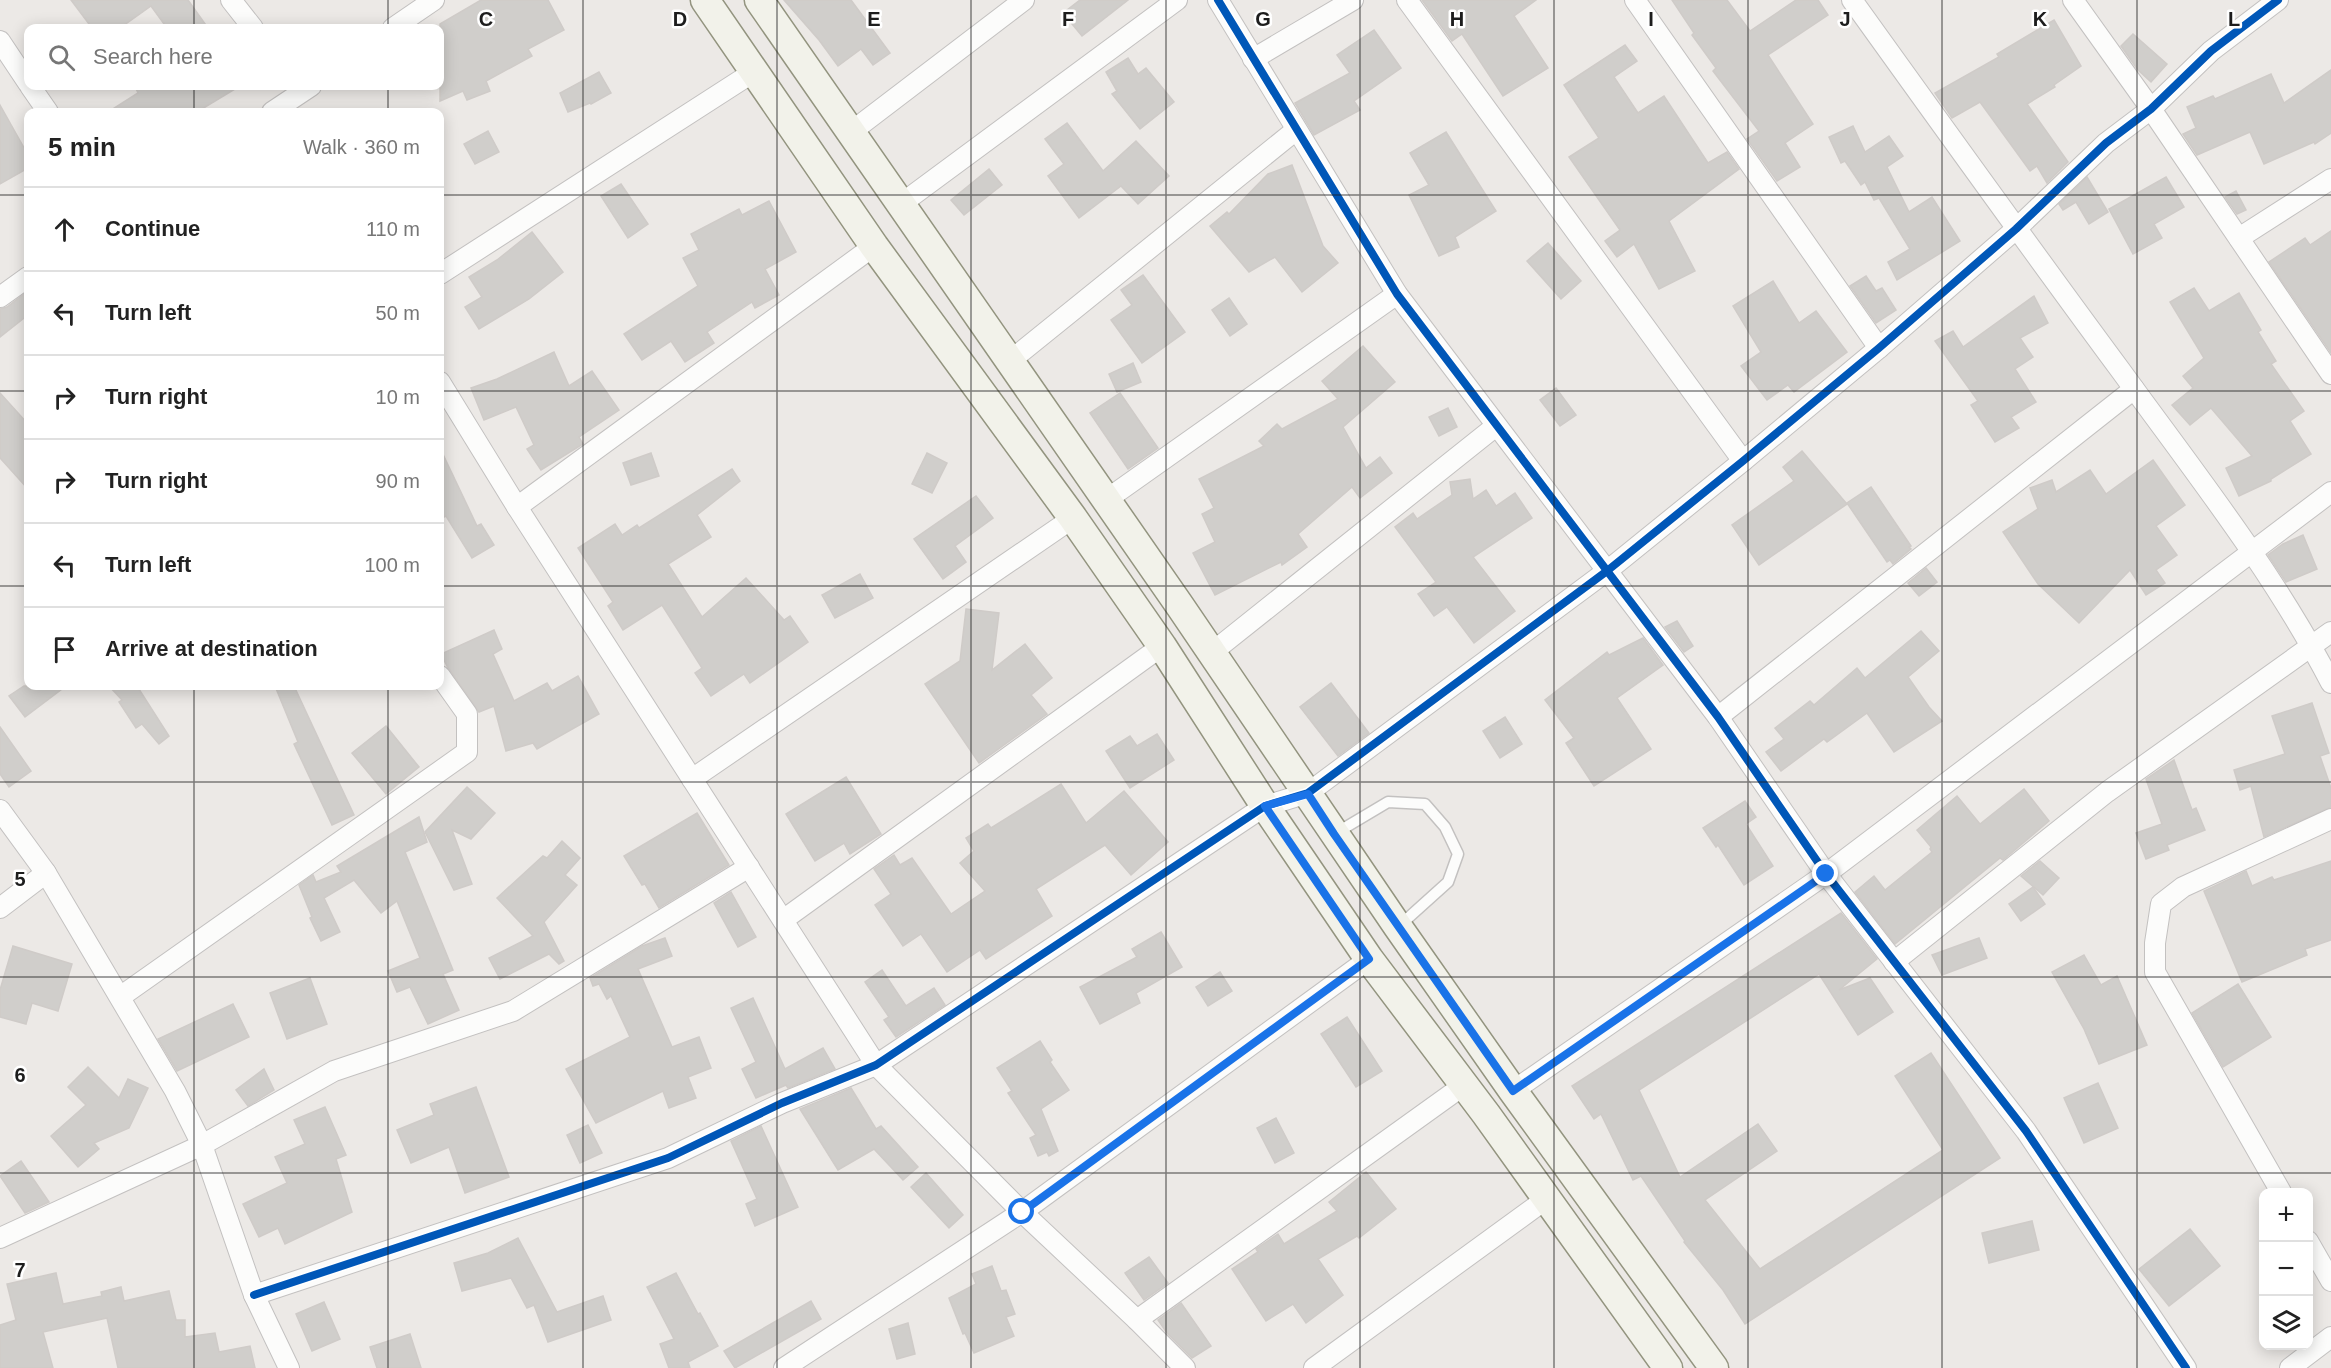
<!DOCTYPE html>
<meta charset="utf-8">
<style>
:root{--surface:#fff;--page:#f2f2f2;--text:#222;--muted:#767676;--line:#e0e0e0}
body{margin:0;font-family:Arial,sans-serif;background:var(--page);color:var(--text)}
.controls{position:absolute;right:18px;bottom:18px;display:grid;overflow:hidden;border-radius:12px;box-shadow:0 3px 15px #0003}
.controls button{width:54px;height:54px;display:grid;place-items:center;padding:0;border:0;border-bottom:2px solid var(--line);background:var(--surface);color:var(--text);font:30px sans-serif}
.stop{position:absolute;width:18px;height:18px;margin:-14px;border:4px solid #1a73e8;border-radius:50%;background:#fff}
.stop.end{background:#1a73e8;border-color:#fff;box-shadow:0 2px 6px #0008}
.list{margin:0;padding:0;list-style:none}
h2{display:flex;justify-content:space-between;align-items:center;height:78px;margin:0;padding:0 24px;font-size:26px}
h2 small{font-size:20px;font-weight:400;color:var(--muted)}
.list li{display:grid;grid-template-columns:39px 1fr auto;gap:18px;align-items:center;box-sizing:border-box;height:84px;padding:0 24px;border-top:2px solid var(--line)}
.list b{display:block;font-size:22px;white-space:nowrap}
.list em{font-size:20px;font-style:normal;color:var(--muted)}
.icon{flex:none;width:33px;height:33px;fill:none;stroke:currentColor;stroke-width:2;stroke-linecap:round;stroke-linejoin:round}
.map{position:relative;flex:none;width:2331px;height:1368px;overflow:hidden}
.search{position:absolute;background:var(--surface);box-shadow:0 3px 15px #0003;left:24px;top:24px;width:420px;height:66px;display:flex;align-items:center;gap:15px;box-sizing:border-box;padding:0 21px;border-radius:12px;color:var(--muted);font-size:22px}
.panel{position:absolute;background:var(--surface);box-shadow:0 3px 15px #0003;left:24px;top:108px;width:420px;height:582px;border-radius:12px}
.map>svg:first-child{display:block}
.building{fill:#d0cecb;stroke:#cfcbc8;stroke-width:1.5}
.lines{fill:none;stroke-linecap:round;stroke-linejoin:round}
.service-casing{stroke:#c3c1c0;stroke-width:13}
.minor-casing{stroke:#c3c1c0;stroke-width:22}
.secondary-casing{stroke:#93947f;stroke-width:31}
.service{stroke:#fcfcfb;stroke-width:10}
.minor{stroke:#fcfcfb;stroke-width:20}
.secondary{stroke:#f2f2ea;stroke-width:28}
.cycleway-casing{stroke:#fff;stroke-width:11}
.cycleway{stroke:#0057b8;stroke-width:8}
.route{stroke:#1a73e8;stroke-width:8}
.grid{fill:none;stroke:#1d1d1d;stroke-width:1.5;stroke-opacity:0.55}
.grid-label{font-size:20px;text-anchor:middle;font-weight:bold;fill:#1d1d1d;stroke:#fff;stroke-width:5;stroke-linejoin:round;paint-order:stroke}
</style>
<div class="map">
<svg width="2331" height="1368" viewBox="0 0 2331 1368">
<rect width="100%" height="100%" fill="#ece9e6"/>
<!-- building -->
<g class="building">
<path d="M71,0H188L208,28H167L151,6L120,28H92Z"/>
<path d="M481,0H548L564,30L528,49L532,56L486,81L490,91L467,100L463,91L440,101V24Z"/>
<path d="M784,0H851L890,53L873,65L861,49L838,66L819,40Z"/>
<path d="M1080,0H1128L1082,36L1063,13Z"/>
<path d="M1422,0H1536L1514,16L1548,68L1503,96L1462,34L1452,41Z"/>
<path d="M1672,0H1727L1750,31L1796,0H1818L1828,15L1768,55L1813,124L1785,143L1800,167L1777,181L1747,139L1759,131L1713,71L1716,68L1692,35L1694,33Z"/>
<path d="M2054,20L2081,66L2054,85L2055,87L2027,104L2068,162L2047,183L2037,166L2030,171L1980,102L1952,118L1935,93L1999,57L1997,54Z"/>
<path d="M1374,30L1401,68L1354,101L1360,110L1314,135L1295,103L1350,73L1337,55Z"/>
<path d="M2133,34L2167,64L2151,82L2138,70L2121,46Z"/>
<path d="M1625,45L1637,61L1614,77L1638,113L1664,96L1708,163L1727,152L1739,169L1669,221L1695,271L1659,289L1634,244L1617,257L1605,241L1620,230L1569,157L1599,138L1564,85Z"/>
<path d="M1128,58L1138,74L1146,68L1174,102L1140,129L1112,94L1117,91L1106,72Z"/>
<path d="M2331,70V133L2315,144L2314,142L2264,164L2250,132L2197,155L2183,134L2196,128L2187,107L2213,96L2215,99L2271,74L2284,103Z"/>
<path d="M599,72L611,93L591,104L590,103L568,112L560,93Z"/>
<path d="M135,86H240L197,112H108L138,93Z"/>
<path d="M0,105L28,155V168L0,184Z"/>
<path d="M1067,123L1103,171L1136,141L1169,176L1138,204L1121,186L1079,218L1048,176L1064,164L1045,139Z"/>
<path d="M1853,126L1865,152L1889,136L1903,156L1887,167L1909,212L1932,197L1960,241L1897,280L1888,262L1910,249L1879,198L1874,200L1865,182L1861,185L1845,161L1841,163L1829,137Z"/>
<path d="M488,131L499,152L475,164L464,144Z"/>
<path d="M1446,132L1496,211L1455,237L1459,247L1439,256L1409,195L1429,185L1410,153Z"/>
<path d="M1292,165L1323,246L1338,263L1302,292L1275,257L1249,272L1210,226L1227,212L1229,214L1268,174Z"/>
<path d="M989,169L1002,185L964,215L951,200Z"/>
<path d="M2087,177L2108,212L2089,224L2076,202L2063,210L2059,204Z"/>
<path d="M2166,177L2184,207L2154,224L2162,238L2133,254L2109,209Z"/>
<path d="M621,184L648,224L628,238L601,196Z"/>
<path d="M2236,191L2246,210L2237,214L2225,197Z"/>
<path d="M769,201L796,252L765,269L779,295L755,308L752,302L707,332L714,343L685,362L671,341L642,360L624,334L698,286L683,258L699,250L691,234L739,209L742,215Z"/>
<path d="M2331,231V353L2269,262L2305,238L2310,245Z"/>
<path d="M532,232L563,272L529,299L479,329L465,307L482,297L469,277L497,260Z"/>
<path d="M1548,243L1581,281L1561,299L1527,261Z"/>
<path d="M1143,275L1185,332L1142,363L1111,320L1132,305L1121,290Z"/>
<path d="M1866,276L1876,291L1882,288L1896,310L1876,323L1850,286Z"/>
<path d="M1773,281L1799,323L1816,311L1847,352L1794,392L1788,385L1767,400L1741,366L1761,352L1733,306Z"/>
<path d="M2194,288L2209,311L2239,293L2261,330L2258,332L2276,361L2271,364L2304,411L2290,421L2311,454L2271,479V481L2239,496L2226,468L2252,456L2211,408L2190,425L2172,405L2193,388L2183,376L2204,358L2170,302Z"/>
<path d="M28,291V315L0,337V309L7,307Z"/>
<path d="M2034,296L2048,323L2020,338L2033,357L2015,369L2036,402L2011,417L2019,428L1995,442L1971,405L1978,401L1935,341L1953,331L1963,347Z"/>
<path d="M1229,298L1247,324L1230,336L1212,310Z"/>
<path d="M1363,346L1395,382L1343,427L1366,468L1380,457L1392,473L1360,498L1352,487L1298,534L1307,547L1282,565L1281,562L1215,595L1193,553L1215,542L1202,514L1214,508L1199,479L1264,446L1259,441L1277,424L1282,429L1338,399L1322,381Z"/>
<path d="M554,352L569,386L592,371L619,410L579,437L583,444L541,470L527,449L534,445L516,407L484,420L471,388L497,379Z"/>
<path d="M1133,363L1141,382L1117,392L1109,374Z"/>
<path d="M1556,388L1576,415L1560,426L1540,400Z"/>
<path d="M0,393L28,424V489L0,458Z"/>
<path d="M1120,393L1158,448L1128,469L1090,413Z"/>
<path d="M1448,408L1457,427L1439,436L1429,417Z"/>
<path d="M440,448L477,526L481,524L494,545L472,558L446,516L440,519Z"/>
<path d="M1802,451L1847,504L1759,565L1732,525L1794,481L1783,467Z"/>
<path d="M651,453L659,476L631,485L623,463Z"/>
<path d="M927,453L947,463L932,493L912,484Z"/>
<path d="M2153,460L2185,505L2156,526L2177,555L2156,570L2165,583L2146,595L2130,570L2079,623L2038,584L2003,532L2038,509L2030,488L2052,480L2056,492L2090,470L2106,494Z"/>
<path d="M732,469L740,481L697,515L711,537L668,564L702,617L746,578L784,620L790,616L808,642L750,683L744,674L711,696L695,673L702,668L662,605L623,630L608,606L613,602L578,548L615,524L622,535L637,525L639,528Z"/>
<path d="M1470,479L1473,499L1486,490L1496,506L1515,493L1532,518L1473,557L1515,611L1474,643L1447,607L1434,616L1418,594L1436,582L1395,527L1413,513L1417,519L1452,495L1450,482Z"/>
<path d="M1871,487L1911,546L1909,547L1911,549L1893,564L1890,560L1887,562L1847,503Z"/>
<path d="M976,496L993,518L955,546L966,562L943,579L914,539Z"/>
<path d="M2303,535L2317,569L2286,582L2268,555L2283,544Z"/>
<path d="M1926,568L1937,582L1919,596L1908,583Z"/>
<path d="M860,574L873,598L835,618L822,595Z"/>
<path d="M966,609L999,613L992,670L1025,644L1052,678L1031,695L1047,714L979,763L925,684L960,661Z"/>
<path d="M1677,621L1693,646L1684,652L1665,627Z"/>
<path d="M494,630L502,649L493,654L514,701L547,683L552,691L578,676L599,714L537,749L533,743L506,751L494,706L479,712L447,666L441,654Z"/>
<path d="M1921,631L1939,651L1908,677L1929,707L1942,721L1894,752L1867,713L1827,742L1824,739L1781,771L1766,752L1784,739L1775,728L1810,701L1814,705L1857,668L1865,678Z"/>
<path d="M1643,638L1663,665L1617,698L1651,749L1594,786L1566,743L1574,738L1545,700L1607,652L1609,655Z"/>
<path d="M1331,683L1369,733L1338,756L1300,707Z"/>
<path d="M24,686H66L25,717L9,696Z"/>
<path d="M109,686H137L169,736L159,744L142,724L136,728L119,702L122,700Z"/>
<path d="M275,686H294L354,815L332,825L294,744L298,742Z"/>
<path d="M2312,703L2329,753L2320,756L2331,788V807L2264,837L2251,786L2240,790L2234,770L2285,754L2272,716Z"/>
<path d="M1505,717L1522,744L1500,758L1483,731Z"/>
<path d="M386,726L419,767L386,794L352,753Z"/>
<path d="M0,727L31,771L9,787L0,774Z"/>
<path d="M1157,734L1174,760L1130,788L1106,751L1130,736L1137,746Z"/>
<path d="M2174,760L2192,810L2196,808L2205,830L2167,845L2169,850L2146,859L2136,833L2162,824L2146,779Z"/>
<path d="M846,777L881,834L850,854L844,843L815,861L786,814Z"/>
<path d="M1061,784L1086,823L1124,791L1168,842L1131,875L1105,845L1036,889L1052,916L986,959L980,950L947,972L921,934L903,946L875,905L891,894L874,869L894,855L900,865L912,858L951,914L985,891L960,863L974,851L966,838L988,824L991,828Z"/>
<path d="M467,787L495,813L471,839L452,830L472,884L454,890L425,832Z"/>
<path d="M2024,789L2049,821L2003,860L2000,858L1895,944L1855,892L1874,876L1885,890L1932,852L1930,849L1931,847L1917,830L1957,796L1980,824Z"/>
<path d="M1745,801L1756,817L1746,824L1773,866L1744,885L1718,845L1716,847L1703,828Z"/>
<path d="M697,813L729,865L659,908L645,884L642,885L624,856Z"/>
<path d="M419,817L427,842L405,852L453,970L443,974L459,1010L428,1024L410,987L397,992L388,971L420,958L397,901L381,913L354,880L324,898L340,932L321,941L310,918L312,917L299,885L313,875L316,882L341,872L337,866Z"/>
<path d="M562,841L580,858L565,875L577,885L544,922L564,961L559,964L549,954L500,979L489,958L533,936L497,898L543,856L547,858Z"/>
<path d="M2040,861L2059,878L2043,895L2021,876Z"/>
<path d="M2331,861V940L2305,949L2307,955L2242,982L2204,891L2246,871L2252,886L2272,877L2274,880Z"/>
<path d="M2033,887L2045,904L2021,921L2009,904Z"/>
<path d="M731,892L756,937L738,947L714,903Z"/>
<path d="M1841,913L1877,959L1839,990L1870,978L1893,1012L1858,1035L1819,974L1639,1090L1680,1177L1758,1124L1777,1151L1705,1200L1760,1269L1943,1150L1895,1076L1931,1053L2000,1158L1745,1324L1723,1290L1684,1242L1685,1241L1641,1176L1633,1180L1601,1114L1594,1119L1572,1086Z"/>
<path d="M1161,932L1182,967L1136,993L1140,1003L1100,1024L1080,987L1137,957L1132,949Z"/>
<path d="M665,938L672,956L638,969L672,1047L699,1037L711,1068L688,1077L696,1098L669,1108L663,1091L596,1123L566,1069L630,1037L611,996L607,999L599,984L593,986L590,978L642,946Z"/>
<path d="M1979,938L1987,958L1942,975L1932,955Z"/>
<path d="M13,946L72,964L58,1011L32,1003L26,1024L0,1017V990Z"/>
<path d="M2084,955L2101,985L2117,976L2147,1045L2099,1064L2084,1029L2052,972Z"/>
<path d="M882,970L906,1006L934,988L945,1005L896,1037L884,1020L889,1017L865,982Z"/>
<path d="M1220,972L1232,991L1208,1006L1196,987Z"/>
<path d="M310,978L327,1024L287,1039L270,993Z"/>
<path d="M2238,984L2271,1037L2223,1067L2192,1013Z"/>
<path d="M753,998L785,1069L823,1048L835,1069L788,1088L786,1085L756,1098L742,1069L756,1062L731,1008Z"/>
<path d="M233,1004L249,1037L177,1071L158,1039Z"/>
<path d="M1347,1017L1382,1071L1356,1087L1321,1034Z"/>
<path d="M1040,1041L1052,1060L1050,1062L1069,1090L1041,1109L1058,1151L1049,1156L1047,1152L1038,1156L1030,1138L1036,1135L1008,1093L1012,1091L997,1068Z"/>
<path d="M88,1067L119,1098L128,1079L148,1088L129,1128L94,1143L99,1149L78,1167L51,1136L86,1105L68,1087Z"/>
<path d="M264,1069L274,1090L248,1106L236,1090Z"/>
<path d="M2098,1083L2118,1128L2084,1143L2064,1098Z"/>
<path d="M476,1087L509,1177L465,1193L449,1147L411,1163L397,1130L434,1115L430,1104Z"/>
<path d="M851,1088L876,1129L881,1126L918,1167L903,1180L874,1149L838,1170L800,1109Z"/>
<path d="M325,1107L346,1155L336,1159L352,1212L285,1244L278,1228L259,1237L243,1204L287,1183L275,1157L305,1144L294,1120Z"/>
<path d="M1276,1118L1294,1153L1275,1163L1257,1128Z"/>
<path d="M588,1125L602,1153L580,1163L567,1135Z"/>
<path d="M761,1126L798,1207L755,1226L746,1204L757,1199L731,1141Z"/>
<path d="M21,1161L49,1202L25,1213L0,1176Z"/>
<path d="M1366,1172L1396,1209L1359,1238L1357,1236L1318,1259L1343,1295L1306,1323L1293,1304L1266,1321L1232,1269L1258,1252L1256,1249L1278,1234L1284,1244L1337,1211L1329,1202Z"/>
<path d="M926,1173L963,1215L949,1228L911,1187Z"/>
<path d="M2032,1221L2039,1250L1989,1263L1982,1233Z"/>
<path d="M2190,1229L2220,1266L2169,1306L2139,1269Z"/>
<path d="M518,1238L557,1312L603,1296L611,1320L548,1342L534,1305L527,1308L511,1278L462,1291L454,1263L488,1253Z"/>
<path d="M1149,1257L1168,1283L1144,1300L1125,1273Z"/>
<path d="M992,1266L1001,1291L1006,1290L1015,1314L1006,1317L1014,1336L974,1353L965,1333L963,1334L949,1298L976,1284L972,1274Z"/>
<path d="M56,1273L63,1304L102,1296L101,1292L121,1287L124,1301L169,1291L176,1320H185V1337L215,1333L219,1352L250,1346L255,1368H118L107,1318L43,1332L53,1368H0V1325L16,1320L7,1284Z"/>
<path d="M676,1273L698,1314L700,1313L718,1346L688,1362L690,1368H669L660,1344L674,1339L647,1287Z"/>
<path d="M811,1301L821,1319L735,1368L724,1351Z"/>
<path d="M324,1302L340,1339L312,1351L296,1314Z"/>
<path d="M1181,1303L1211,1346L1192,1358L1167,1333L1158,1320Z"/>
<path d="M908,1323L915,1354L897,1359L889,1329Z"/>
<path d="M410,1334L421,1368H377L370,1347Z"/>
</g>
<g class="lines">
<!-- service casing -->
<g class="service-casing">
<path id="service" d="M1336,833L1388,802L1425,804L1445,827L1458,854L1448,882L1398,927"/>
</g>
<!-- minor casing -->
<g class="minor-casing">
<g id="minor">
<path d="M231,0L253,28"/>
<path d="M1218,0L1397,294L1718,717L1826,874L2026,1131L2186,1368"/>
<path d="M1407,0L1743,461"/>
<path d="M1635,0L1879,348"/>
<path d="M1852,0C1941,124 2030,248 2121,371C2195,473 2273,571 2331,683"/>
<path d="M2073,0L2151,109L2331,374"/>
<path d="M393,28L434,0"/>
<path d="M0,41L28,83"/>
<path d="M1253,59L1353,0"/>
<path d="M30,86L48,112"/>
<path d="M272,112L311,86"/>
<path d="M851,132L1024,0"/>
<path d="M901,204L1177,0"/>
<path d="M2239,238L2331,179"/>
<path d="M440,274L755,71"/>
<path d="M0,297L28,277"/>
<path d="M1010,361L1296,130"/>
<path d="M440,382L517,507L876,1065L1022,1212L1137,1320L1185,1368"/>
<path d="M1106,500L1397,294"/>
<path d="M517,507L874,246"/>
<path d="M1210,654L1496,426"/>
<path d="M1718,717L2134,389"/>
<path d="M692,779L1073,518"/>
<path d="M0,810L46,873L175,1091L202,1145L254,1295L289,1368"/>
<path d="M0,908L46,873"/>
<path d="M783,920L1162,646"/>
<path d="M1894,962L2107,792L2331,632"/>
<path d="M120,997L467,752V714L440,676"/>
<path d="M1513,1091L1826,874L2331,492"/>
<path d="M2281,1192L2155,972V943L2161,904L2183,887L2331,819"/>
<path d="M0,1238L202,1145L334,1071L513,1011L749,867"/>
<path d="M2308,1241L2331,1281"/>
<path d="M254,1295L668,1158L782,1103L876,1065L1265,806L1308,793L1607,571L1743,461L1879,348L2016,229L2106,143L2151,109L2211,51L2278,0"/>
<path d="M1137,1320L1464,1085"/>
<path d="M784,1368L1022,1212L1369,959"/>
<path d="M1314,1368L1546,1199"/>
<path d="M2290,1368L2331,1337"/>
</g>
</g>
<!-- secondary casing -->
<g class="secondary-casing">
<g id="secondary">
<path d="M705,0L874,246L1073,518L1162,646L1265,806L1369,959L1486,1114L1668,1368"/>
<path d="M759,0L1180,606L1398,927L1513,1091L1714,1368"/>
</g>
</g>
<!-- service -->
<use href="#service" class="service"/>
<!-- minor -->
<use href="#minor" class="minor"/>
<!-- secondary -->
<use href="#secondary" class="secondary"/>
<!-- cycleway casing -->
<g class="cycleway-casing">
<g id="cycleway">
<path d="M1218,0L1397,294L1718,717L1826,874L2026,1131L2186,1368"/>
<path d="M254,1295L668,1158L782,1103L876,1065L1265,806L1308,793L1607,571L1743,461L1879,348L2016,229L2106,143L2151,109L2211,51L2278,0"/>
</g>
</g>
<!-- cycleway -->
<use href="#cycleway" class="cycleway"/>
</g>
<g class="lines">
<!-- route -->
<path class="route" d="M1022,1212L1369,959L1265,806L1308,794L1334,834L1513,1091L1826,874"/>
</g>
<!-- grid -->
<path class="grid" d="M194,0V28M388,0V28M583,0V1368M777,0V1368M971,0V1368M1166,0V1368M1360,0V1368M1554,0V1368M1748,0V1368M1942,0V1368M2137,0V1368M194,86V112M388,86V112M0,195H28M440,195H2331M0,391H28M440,391H2331M0,586H28M440,586H2331M194,686V1368M388,686V1368M0,782H2331M0,977H2331M0,1173H2331"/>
<g class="grid-label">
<text x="486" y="26">C</text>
<text x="680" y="26">D</text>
<text x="874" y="26">E</text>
<text x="1068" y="26">F</text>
<text x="1263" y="26">G</text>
<text x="1457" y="26">H</text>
<text x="1651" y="26">I</text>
<text x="1845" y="26">J</text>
<text x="2040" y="26">K</text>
<text x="2234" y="26">L</text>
<text x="20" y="886">5</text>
<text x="20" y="1082">6</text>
<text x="20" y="1277">7</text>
</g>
</svg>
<div class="controls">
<button>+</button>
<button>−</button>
<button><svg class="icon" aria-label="layers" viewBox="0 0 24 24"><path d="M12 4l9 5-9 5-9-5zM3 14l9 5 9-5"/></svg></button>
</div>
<div class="stop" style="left:1022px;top:1212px"></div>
<div class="stop end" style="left:1826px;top:874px"></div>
<div class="search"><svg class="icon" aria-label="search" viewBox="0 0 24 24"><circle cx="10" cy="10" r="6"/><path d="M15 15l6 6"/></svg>Search here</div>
<section class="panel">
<h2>5 min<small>Walk · 360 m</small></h2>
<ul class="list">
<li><svg class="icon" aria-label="ahead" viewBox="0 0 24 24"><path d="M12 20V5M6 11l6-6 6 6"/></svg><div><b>Continue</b></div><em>110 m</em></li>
<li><svg class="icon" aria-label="left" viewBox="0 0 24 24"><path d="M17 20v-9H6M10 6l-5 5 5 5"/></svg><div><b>Turn left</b></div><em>50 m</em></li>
<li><svg class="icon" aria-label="right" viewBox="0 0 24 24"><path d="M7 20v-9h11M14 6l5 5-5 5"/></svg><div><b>Turn right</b></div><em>10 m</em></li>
<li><svg class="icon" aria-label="right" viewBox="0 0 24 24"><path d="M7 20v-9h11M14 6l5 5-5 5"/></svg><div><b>Turn right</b></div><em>90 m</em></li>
<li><svg class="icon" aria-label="left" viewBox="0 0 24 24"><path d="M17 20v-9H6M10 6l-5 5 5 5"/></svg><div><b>Turn left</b></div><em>100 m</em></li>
<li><svg class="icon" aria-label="arrive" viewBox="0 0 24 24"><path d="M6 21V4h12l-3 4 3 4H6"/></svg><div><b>Arrive at destination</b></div></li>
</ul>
</section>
</div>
